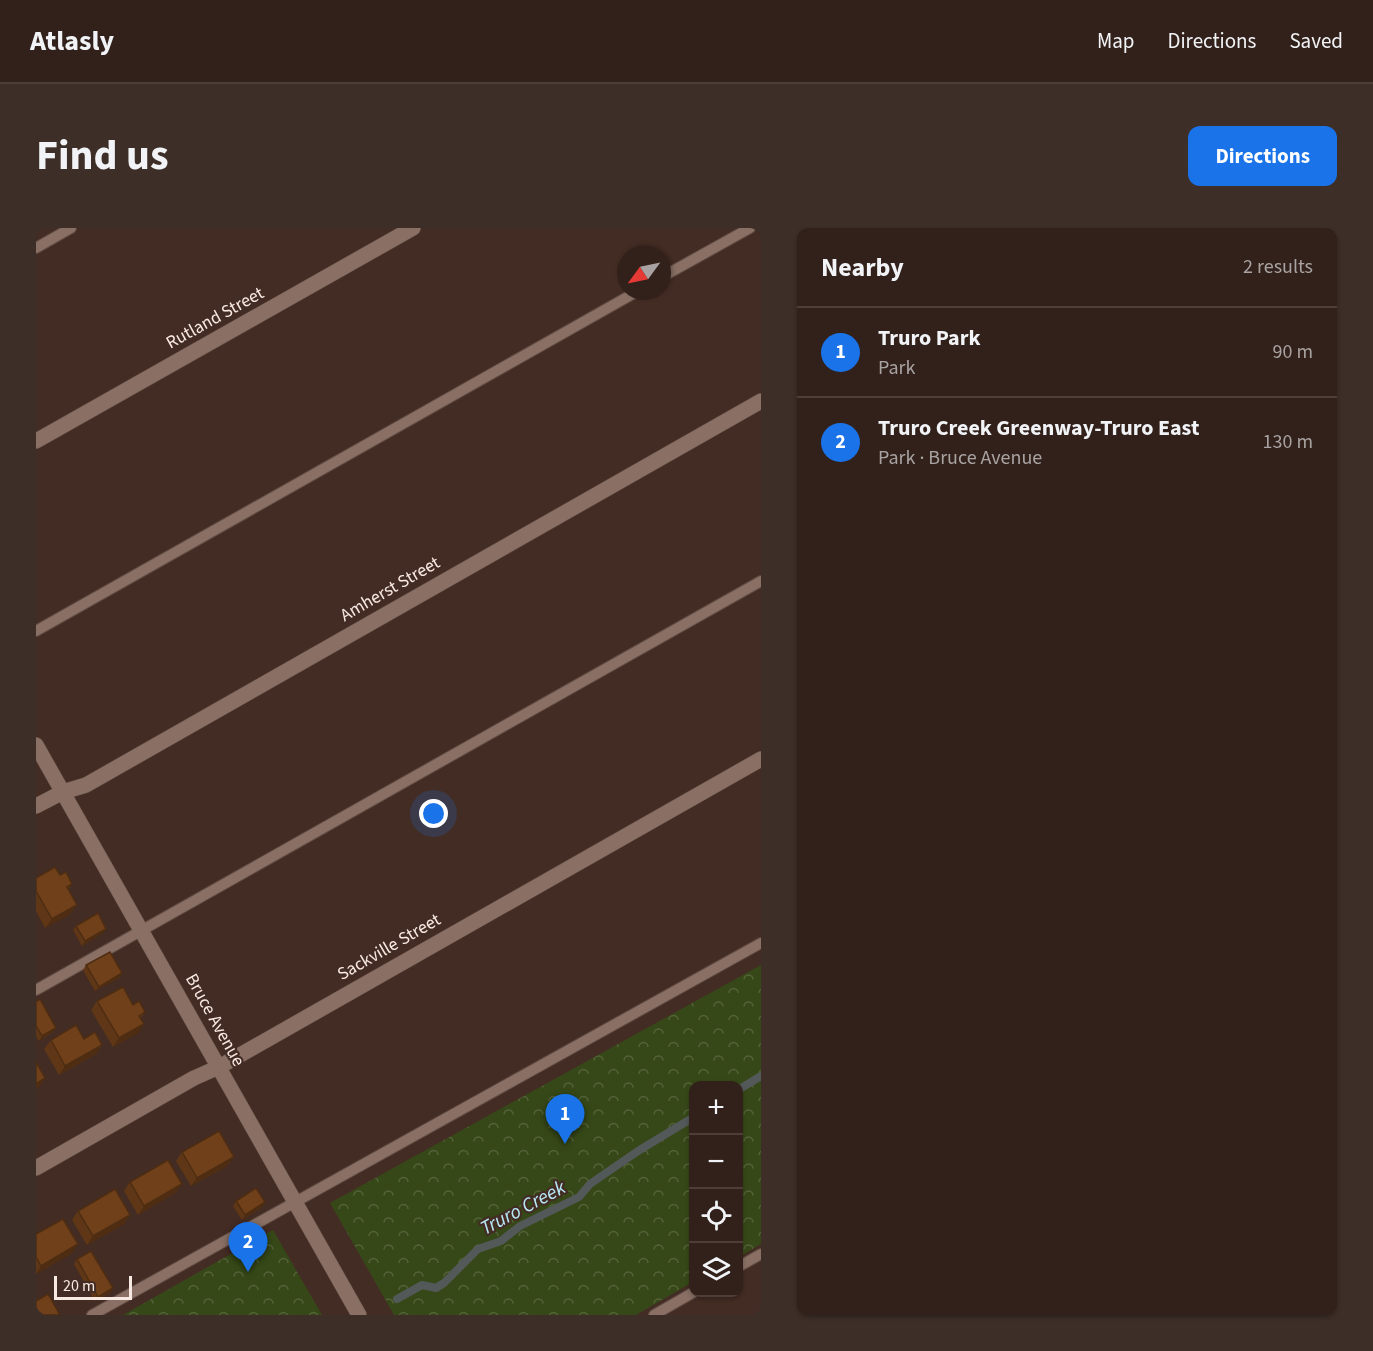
<!DOCTYPE html>
<meta charset="utf-8">
<style>
:root{--surface:#32211a;--page:#3d2e27;--text:#f1f3f6;--muted:#a8a3a2;--line:#4d3e39;--accent:#1a73e8}
body{margin:0;font-family:"Source Sans 3",sans-serif;background:var(--page);color:var(--text)}
.controls{position:absolute;right:18px;bottom:18px;display:grid;overflow:hidden;border-radius:12px;box-shadow:0 2px 4px #0004}
.controls button{width:54px;height:54px;display:grid;place-items:center;padding:0;border:0;border-bottom:2px solid var(--line);background:var(--surface);color:var(--text);font:30px sans-serif}
.compass{position:absolute;left:581px;top:18px;width:54px;height:54px;border-radius:50%;background:var(--surface);box-shadow:0 2px 4px #0004;rotate:237deg}
.scale{position:absolute;left:18px;bottom:15px;width:78px;box-sizing:border-box;padding-left:6px;border:3px solid #f8e9e3;border-top:0;font-size:16px;line-height:21px;white-space:nowrap;color:#f8e9e3;-webkit-text-stroke:4px #432c23;paint-order:stroke}
.you{position:absolute;left:398px;top:586px;width:21px;height:21px;margin:-15px;border:4px solid #fff;border-radius:50%;background:#1a73e8;box-shadow:0 0 0 9px #1a73e833}
.badge{display:grid;place-items:center;width:39px;height:39px;border-radius:50%;background:var(--accent);color:#fff;font-size:20px;font-weight:700}
.pin{position:absolute;translate:-50% -50px;filter:drop-shadow(0 2px 3px #0008)}
.pin::after{content:'';position:absolute;top:32px;width:21px;height:18px;background:inherit;clip-path:polygon(0 0,100% 0,50% 100%)}
.list{margin:0;padding:0;list-style:none}
h2{display:flex;justify-content:space-between;align-items:center;height:78px;margin:0;padding:0 24px;font-size:26px}
h2 small{font-size:20px;font-weight:400;color:var(--muted)}
.list li{display:grid;grid-template-columns:39px 1fr auto;gap:18px;align-items:center;box-sizing:border-box;height:90px;padding:0 24px;border-top:2px solid var(--line)}
.list b{display:block;font-size:22px;white-space:nowrap}
.list p{margin:0;font-size:20px;white-space:nowrap;color:var(--muted)}
.list em{font-size:20px;font-style:normal;color:var(--muted)}
.icon{flex:none;width:33px;height:33px;fill:none;stroke:currentColor;stroke-width:2;stroke-linecap:round;stroke-linejoin:round}
.map{position:relative;flex:none;width:725px;height:1087px;overflow:hidden;border-radius:12px}
header{display:flex;align-items:center;gap:36px;box-sizing:border-box;height:84px;padding:0 30px;background:var(--surface);border-bottom:2px solid var(--line)}
header strong{font-size:28px}
nav{display:flex;gap:33px;margin-inline-start:auto;font-size:21px}
.intro{display:flex;align-items:center;justify-content:space-between;box-sizing:border-box;height:144px;padding:0 36px}
h1{margin:0;font-size:42px}
.button{padding:15px 27px;border-radius:12px;background:var(--accent);color:#fff;font-size:21px;font-weight:700}
main{display:flex;gap:36px;padding:0 36px}
aside{flex:1;background:var(--surface);border-radius:12px;box-shadow:0 2px 4px #0004}
.map>svg:first-child{display:block}
.forest{fill:url(#forest-crowns)}
.lines{fill:none;stroke-linecap:round;stroke-linejoin:round}
.stream{stroke:#535859;stroke-width:8}
.lane-casing{stroke:#5f4b43;stroke-width:12}
.street-casing{stroke:#5f4b43;stroke-width:16}
.lane{stroke:#896f64;stroke-width:10}
.street{stroke:#896f64;stroke-width:15}
.wall{fill:#5f3716}
.shaded-wall{fill:#4e2d12}
.building{fill:#6f4019;stroke:#4e2d12;stroke-width:1.5}
.labels{text-anchor:middle;dominant-baseline:central;stroke-width:4.5;stroke-linejoin:round;paint-order:stroke}
.street-label{font-size:18px;fill:#f8e9e3;stroke:#432c23}
.water-label{font-size:20px;font-style:italic;fill:#b8e9f8;stroke:#432c23}
</style>
<header>
<strong>Atlasly</strong>
<nav><a>Map</a><a>Directions</a><a>Saved</a></nav>
</header>
<div class="intro"><h1>Find us</h1><a class="button">Directions</a></div>
<main>
<div class="map">
<svg width="725" height="1087" viewBox="0 0 725 1087">
<defs>
<pattern id="forest-crowns" width="20" height="18" patternUnits="userSpaceOnUse" patternTransform="scale(1.5)"><rect width="20" height="18" fill="#364817"/><path d="M2 6a3 3 0 1 1 6 0M12 15a3 3 0 1 1 6 0" fill="none" stroke="#546239"/></pattern>
</defs>
<rect width="100%" height="100%" fill="#432c23"/>
<!-- forest -->
<g class="forest">
<path d="M725,737V1016L703,1029L702,858H658L657,1054L600,1087H358L294,975Z"/>
<path d="M237,1002L286,1087H87Z"/>
</g>
<g class="lines">
<!-- stream -->
<g class="stream">
<path d="M702,862L725,848"/>
<path d="M361,1071L386,1057L400,1060L408,1055L442,1021L465,1013L484,998L543,969L554,956L602,923L658,889"/>
</g>
<!-- lane casing -->
<g class="lane-casing">
<g id="lane">
<path d="M0,20L35,0"/>
<path d="M626,49L714,0"/>
<path d="M0,403L602,63"/>
<path d="M0,762L725,353"/>
<path d="M702,1039L725,1026"/>
<path d="M56,1087L725,715"/>
<path d="M618,1087L658,1064"/>
</g>
</g>
<!-- street casing -->
<g class="street-casing">
<g id="street">
<path d="M0,213L377,0"/>
<path d="M0,517L323,1087"/>
<path d="M0,578L27,564L50,557L725,173"/>
<path d="M0,940L158,850L183,839L725,531"/>
</g>
</g>
<!-- lane -->
<use href="#lane" class="lane"/>
<!-- street -->
<use href="#street" class="street"/>
</g>
<!-- wall -->
<g class="wall">
<path d="M24,647L36,656L32,662L34,686L9,700L0,683V650Z"/>
<path d="M40,698L67,705L46,718L37,702Z"/>
<path d="M50,737L86,745L83,750L59,763L47,742Z"/>
<path d="M61,773L97,777L109,784L105,790L102,805L77,819L55,782Z"/>
<path d="M0,774L17,804L3,813L0,808Z"/>
<path d="M48,811L66,817L60,826L23,847L8,821L15,812Z"/>
<path d="M146,924L191,938L155,958L140,933Z"/>
<path d="M94,954L146,956L139,965L102,987L88,963Z"/>
<path d="M200,973L229,974L226,979L206,992L197,978Z"/>
<path d="M42,983L94,987L88,996L51,1017L36,992Z"/>
<path d="M0,1006L36,1025L0,1046Z"/>
<path d="M41,1031L74,1065L59,1073L38,1036Z"/>
</g>
<!-- shaded-wall -->
<g class="shaded-wall">
<path d="M41,677L34,686L9,700L16,691Z"/>
<path d="M70,701L67,705L46,718L49,713Z"/>
<path d="M86,745L83,750L59,763L63,759Z"/>
<path d="M108,796L102,805L77,819L83,810Z"/>
<path d="M20,800L17,804L3,813L6,808Z"/>
<path d="M66,817L60,826L23,847L29,838Z"/>
<path d="M9,850L3,859L0,861V856Z"/>
<path d="M198,929L191,938L155,958L161,950Z"/>
<path d="M146,956L139,965L102,987L108,978Z"/>
<path d="M229,974L226,979L206,992L209,987Z"/>
<path d="M94,987L88,996L51,1017L57,1008Z"/>
<path d="M42,1016L36,1025L0,1046L5,1038Z"/>
<path d="M77,1060L74,1065L59,1073L62,1069Z"/>
</g>
<!-- building -->
<g class="building">
<path d="M19,639L24,647L30,644L36,656L31,659L41,677L16,691L0,663V650Z"/>
<path d="M62,685L70,701L49,713L40,698Z"/>
<path d="M74,724L86,745L63,759L50,737Z"/>
<path d="M87,759L97,777L103,773L109,784L103,788L108,796L83,810L61,773Z"/>
<path d="M4,771L20,800L6,808L0,798V774Z"/>
<path d="M40,797L48,811L59,804L66,817L29,838L15,812Z"/>
<path d="M0,834L9,850L0,856Z"/>
<path d="M183,903L198,929L161,950L146,924Z"/>
<path d="M132,932L146,956L108,978L94,954Z"/>
<path d="M220,960L229,974L209,987L200,973Z"/>
<path d="M79,961L94,987L57,1008L42,983Z"/>
<path d="M27,991L42,1016L5,1038L0,1029V1006Z"/>
<path d="M55,1023L77,1060L62,1069L41,1031Z"/>
<path d="M12,1066L24,1087H0V1073Z"/>
</g>
<g class="labels">
<!-- street labels -->
<g class="street-label">
<text transform="translate(179 90) rotate(-29)">Rutland Street</text>
<text transform="translate(354 361) rotate(-30)">Amherst Street</text>
<text transform="translate(353 719) rotate(-30)">Sackville Street</text>
<text transform="translate(179 792) rotate(61)">Bruce Avenue</text>
</g>
<!-- water labels -->
<g class="water-label">
<text transform="translate(487 980) rotate(-28)">Truro Creek</text>
</g>
</g>
</svg>
<div class="controls">
<button>+</button>
<button>−</button>
<button><svg class="icon" aria-label="locate" viewBox="0 0 24 24"><circle cx="12" cy="12" r="6"/><path d="M12 2v4M12 18v4M2 12h4M18 12h4"/></svg></button>
<button><svg class="icon" aria-label="layers" viewBox="0 0 24 24"><path d="M12 4l9 5-9 5-9-5zM3 14l9 5 9-5"/></svg></button>
</div>
<svg class="compass" viewBox="-18 -18 36 36"><path d="M0-13l5 13h-10z" fill="#e53935"/><path d="M0 13l5-13h-10z" fill="#a8a3a2"/></svg>
<div class="scale">20 m</div>
<div class="you"></div>
<div class="pin badge" style="left:529px;top:916px">1</div>
<div class="pin badge" style="left:212px;top:1044px">2</div>
</div>
<aside>
<h2>Nearby<small>2 results</small></h2>
<ul class="list">
<li><span class="badge">1</span><div><b>Truro Park</b><p>Park</p></div><em>90 m</em></li>
<li><span class="badge">2</span><div><b>Truro Creek Greenway-Truro East</b><p>Park · Bruce Avenue</p></div><em>130 m</em></li>
</ul>
</aside>
</main>
